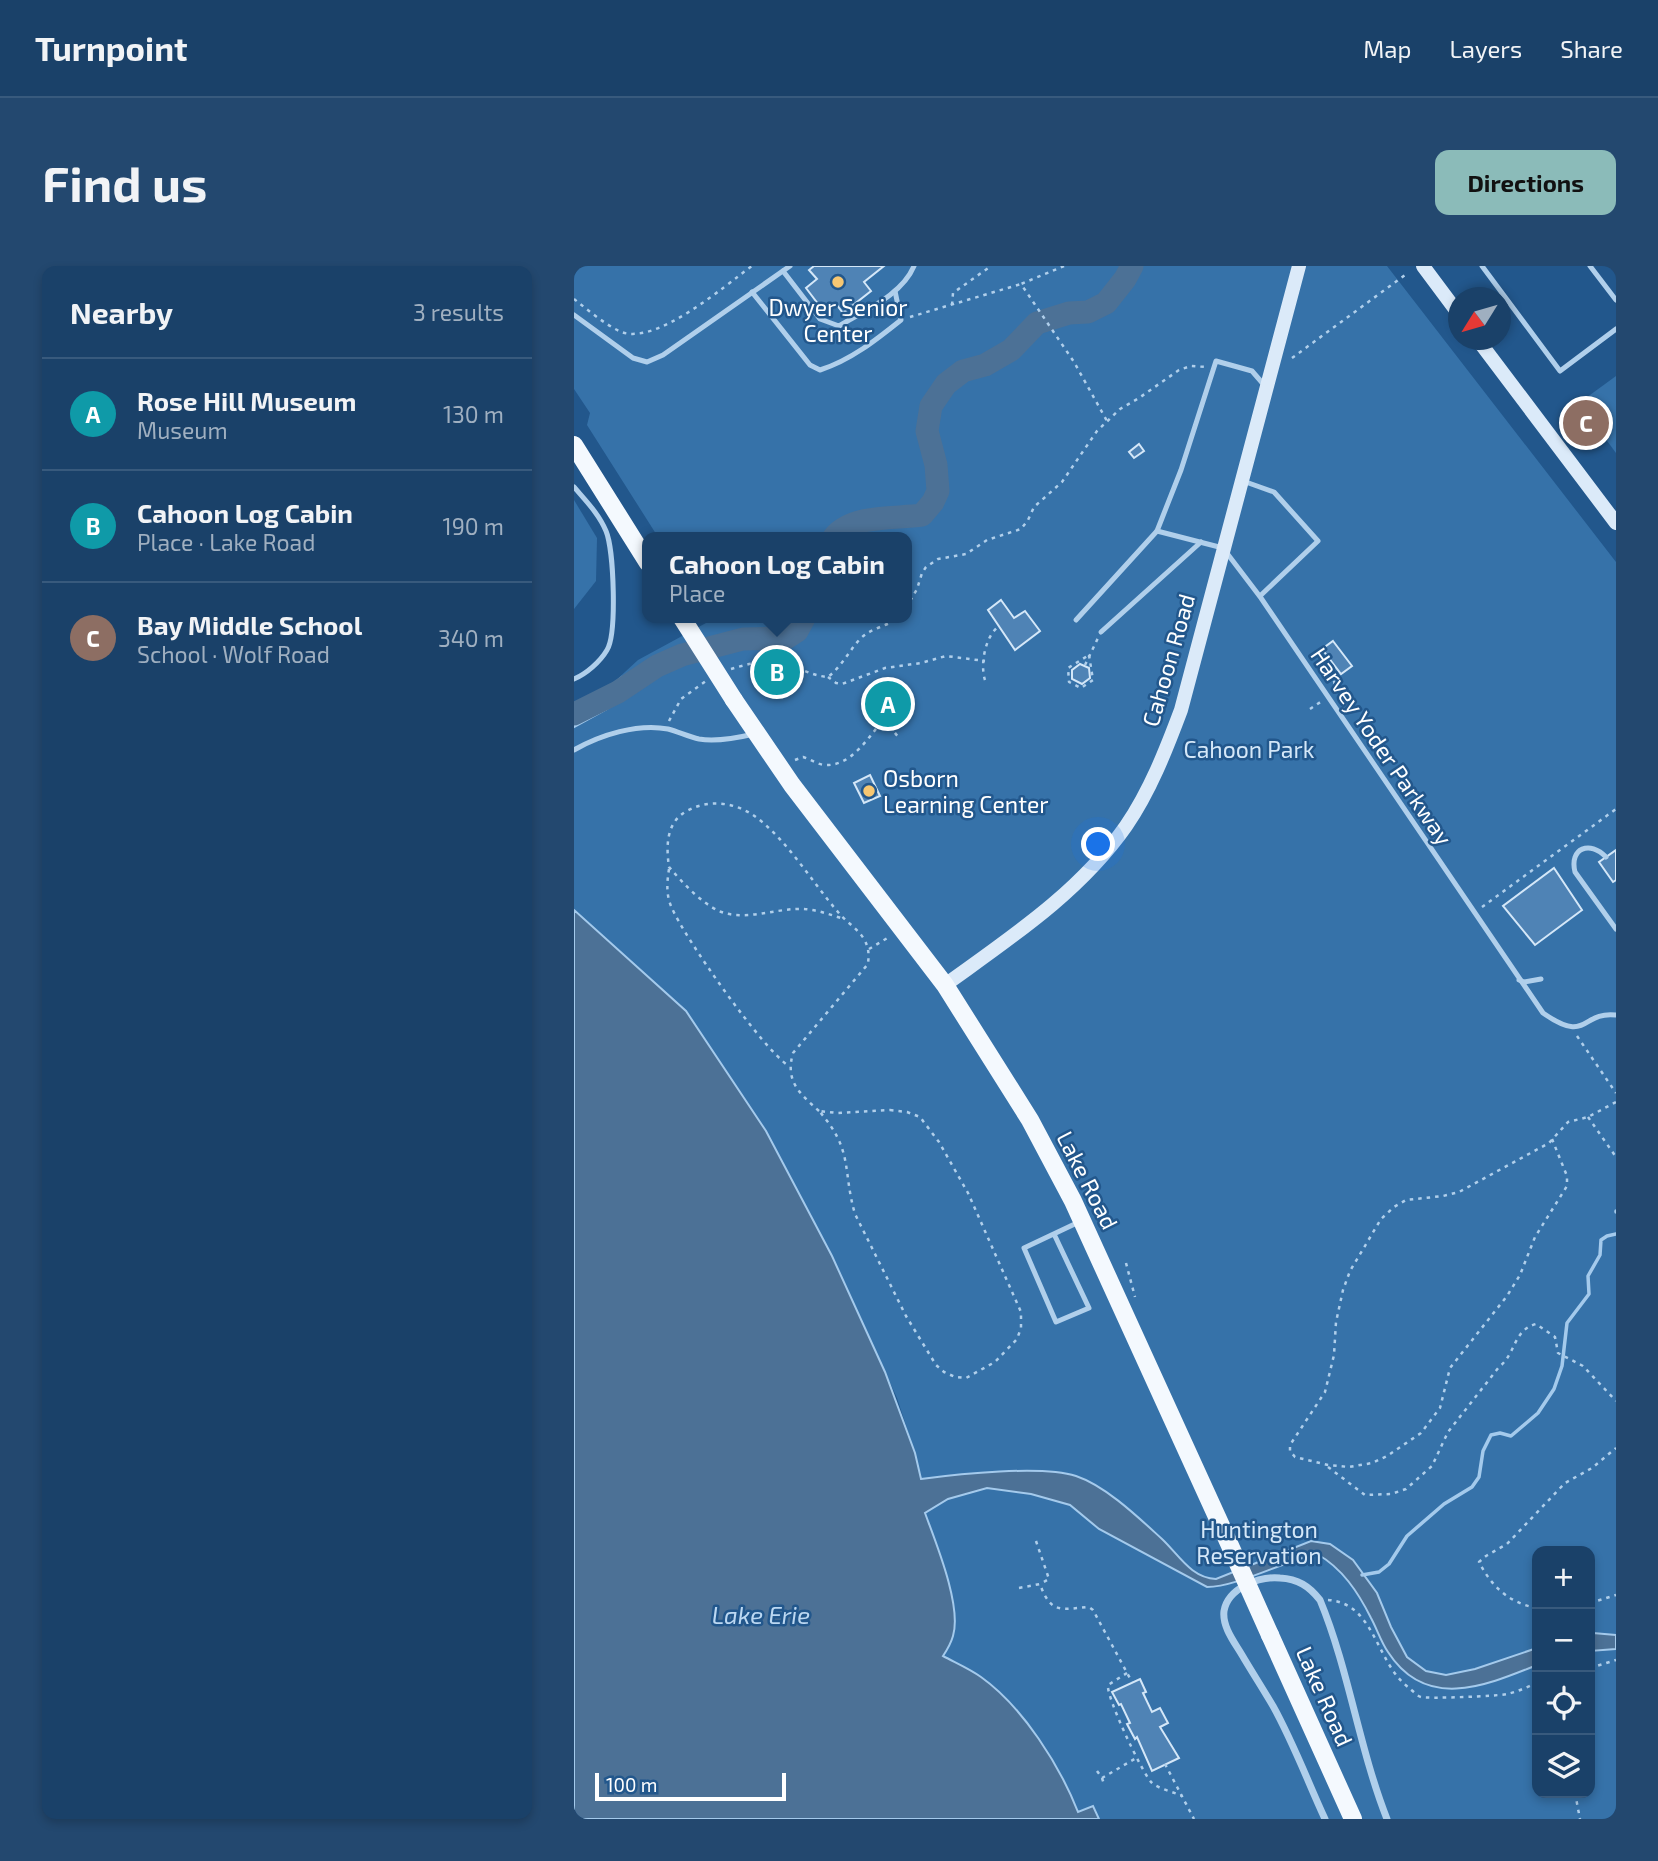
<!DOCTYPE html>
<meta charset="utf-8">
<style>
:root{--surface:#1a4169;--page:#23486f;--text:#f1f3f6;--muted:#9fafc0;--line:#385a7d;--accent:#8bbbb9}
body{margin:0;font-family:"Exo 2",sans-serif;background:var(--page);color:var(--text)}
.controls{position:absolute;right:21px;bottom:21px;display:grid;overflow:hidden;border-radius:14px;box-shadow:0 4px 10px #0003}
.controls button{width:63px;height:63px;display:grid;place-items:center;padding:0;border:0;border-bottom:2px solid var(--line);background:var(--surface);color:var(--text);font:35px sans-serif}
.compass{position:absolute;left:874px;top:21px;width:63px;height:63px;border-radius:50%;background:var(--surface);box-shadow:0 4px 10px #0003;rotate:233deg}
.scale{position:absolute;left:21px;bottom:18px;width:191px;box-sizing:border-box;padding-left:7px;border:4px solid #fff;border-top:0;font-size:19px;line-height:24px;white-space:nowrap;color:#fff;-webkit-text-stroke:5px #22578c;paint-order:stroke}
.you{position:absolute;left:525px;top:579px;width:24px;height:24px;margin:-18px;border:5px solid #fff;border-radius:50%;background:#1a73e8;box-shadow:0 0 0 10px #1a73e833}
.badge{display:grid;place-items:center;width:46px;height:46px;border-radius:50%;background:var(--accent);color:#fff;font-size:23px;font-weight:700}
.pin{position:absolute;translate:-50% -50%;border:4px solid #fff;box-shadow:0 2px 7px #0006}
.popup{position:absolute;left:68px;top:266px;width:270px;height:91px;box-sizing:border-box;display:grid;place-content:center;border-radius:14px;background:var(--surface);filter:drop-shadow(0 2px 5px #0005);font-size:23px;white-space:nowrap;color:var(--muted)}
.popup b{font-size:26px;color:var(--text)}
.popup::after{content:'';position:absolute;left:50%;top:100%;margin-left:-14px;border:14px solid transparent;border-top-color:var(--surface)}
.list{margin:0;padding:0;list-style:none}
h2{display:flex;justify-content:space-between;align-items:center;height:91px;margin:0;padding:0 28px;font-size:30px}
h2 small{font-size:23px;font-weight:400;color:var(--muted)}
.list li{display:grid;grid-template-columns:46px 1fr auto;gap:21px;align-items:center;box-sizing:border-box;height:112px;padding:0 28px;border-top:2px solid var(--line)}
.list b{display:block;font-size:26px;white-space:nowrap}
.list p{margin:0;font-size:23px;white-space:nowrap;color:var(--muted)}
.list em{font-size:23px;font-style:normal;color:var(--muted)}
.icon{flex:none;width:38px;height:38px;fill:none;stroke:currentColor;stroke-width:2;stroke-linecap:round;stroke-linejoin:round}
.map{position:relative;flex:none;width:1042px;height:1553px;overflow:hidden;border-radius:14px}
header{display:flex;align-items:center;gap:42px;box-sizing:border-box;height:98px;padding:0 35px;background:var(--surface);border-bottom:2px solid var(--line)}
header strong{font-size:33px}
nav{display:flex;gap:38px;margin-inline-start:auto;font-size:24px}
.intro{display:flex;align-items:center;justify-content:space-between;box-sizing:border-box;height:168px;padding:0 42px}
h1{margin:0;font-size:49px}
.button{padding:18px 32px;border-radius:14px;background:var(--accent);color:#111;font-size:24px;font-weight:700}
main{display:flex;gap:42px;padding:0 42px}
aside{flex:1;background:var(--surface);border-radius:14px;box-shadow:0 4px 10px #0003}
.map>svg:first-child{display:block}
.green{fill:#3672a9;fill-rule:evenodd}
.water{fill:#4c7196;stroke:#a4caec;stroke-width:2}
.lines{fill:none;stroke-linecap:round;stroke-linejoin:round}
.stream{stroke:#a4caec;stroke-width:3.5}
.river{stroke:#4c7196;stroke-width:23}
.building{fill:#4f83b5;stroke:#d4e7f8;stroke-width:2}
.path{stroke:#b0cfeb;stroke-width:2.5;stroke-dasharray:3.5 5;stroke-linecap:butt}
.lane{stroke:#b0cfeb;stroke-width:5}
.street{stroke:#b0cfeb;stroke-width:7}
.secondary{stroke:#dbeaf9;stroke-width:14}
.primary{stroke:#f4f9fe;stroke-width:18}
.primary-bridge{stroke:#f4f9fe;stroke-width:18}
.poi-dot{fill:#f7c772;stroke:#22578c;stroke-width:2.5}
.labels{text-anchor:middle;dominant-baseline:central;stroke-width:5;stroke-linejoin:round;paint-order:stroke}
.poi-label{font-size:23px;fill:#fff;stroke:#22578c}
.street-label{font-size:23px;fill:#fff;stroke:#22578c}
.park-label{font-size:23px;fill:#d4e7f8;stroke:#22578c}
.water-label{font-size:24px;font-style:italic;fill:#bcd8f2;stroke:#22578c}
</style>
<header>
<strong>Turnpoint</strong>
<nav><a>Map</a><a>Layers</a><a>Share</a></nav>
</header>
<div class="intro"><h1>Find us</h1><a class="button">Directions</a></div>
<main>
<aside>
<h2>Nearby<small>3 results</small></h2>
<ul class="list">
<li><span class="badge" style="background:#0f9aa8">A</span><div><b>Rose Hill Museum</b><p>Museum</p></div><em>130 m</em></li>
<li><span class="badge" style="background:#0f9aa8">B</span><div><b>Cahoon Log Cabin</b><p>Place · Lake Road</p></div><em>190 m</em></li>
<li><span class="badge" style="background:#8d6e63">C</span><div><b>Bay Middle School</b><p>School · Wolf Road</p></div><em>340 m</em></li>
</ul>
</aside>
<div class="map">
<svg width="1042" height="1553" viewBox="0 0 1042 1553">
<rect width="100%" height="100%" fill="#22578c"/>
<!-- green -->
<g class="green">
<path d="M0,0H813L1042,296V1553H402L333,1420L341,1187L323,1132L258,990L192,865L112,745L0,644V442L26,429L64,394L132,357L129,352H332V271H84L13,159L16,147L0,123ZM963,1285H1016V1527H963Z"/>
<path d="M1042,110V187L1005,137Z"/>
<path d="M0,234L23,272L22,315L0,343Z"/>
</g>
<!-- water -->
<g class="water">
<path d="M48,411L59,418L33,443L0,461V441L26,429Z"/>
<path d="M0,644L112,745L192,865L258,990L311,1106L341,1187L347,1213C384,1208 468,1199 502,1210C532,1220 565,1252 588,1273C605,1289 617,1312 642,1313L737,1275L756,1278L779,1294L803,1327L817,1361L833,1391L852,1405L872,1409L901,1403L963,1382V1399C911,1420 852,1445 814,1386C807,1376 803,1363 797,1352C784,1326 768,1302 743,1288C710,1295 663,1321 633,1321L525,1263L496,1239L457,1228L413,1222L374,1233L351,1247C362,1277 388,1340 379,1370C377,1377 373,1384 369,1390C382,1397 396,1403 407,1411C449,1441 486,1500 504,1546L519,1540L525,1553H0Z"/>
<path d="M1019,1367L1042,1369V1383L1016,1385V1368Z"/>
</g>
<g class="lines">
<!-- stream -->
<g class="stream">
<path d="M1042,945V946"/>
<path d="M788,1309L805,1306L815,1298L833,1270L870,1238L898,1221L905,1211L909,1185L917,1169L926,1167L937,1170L964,1147L980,1123L988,1100L993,1057L1015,1028L1014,1010L1026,989L1027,974L1033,970L1042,968"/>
</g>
<!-- river -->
<g class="river">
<path d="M260,271C279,248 321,253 348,249L359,236L364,225L362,199L353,165L357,140L372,118L389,105L411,99L437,84L463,57L495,47L514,46L532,37L551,13L558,0"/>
<path d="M0,448L44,426L83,400L108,389L169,373L212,372L223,365L230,352"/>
</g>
</g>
<!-- building -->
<g class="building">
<path d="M240,0H310L290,16L297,25L269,47L262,38L251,47L232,22L243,13L235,4Z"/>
<path d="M565,178L570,185L560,192L555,186Z"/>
<path d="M427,334L440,352L451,345L466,365L441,384L414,344Z"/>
<path d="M759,375L778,400L767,408L748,383Z"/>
<path d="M203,398L210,409L203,414L196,403Z"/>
<path d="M506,398L515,402L516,412L508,418L498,413V404Z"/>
<path d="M306,419L311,427L322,419L332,433L305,452L292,435L297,432L294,428Z"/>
<path d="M296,509L306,530L290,537L280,517Z"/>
<path d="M1042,584V614L1039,616L1025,596Z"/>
<path d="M980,602L1008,644L961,679L929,640Z"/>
<path d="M566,1413L572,1426L569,1427L578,1446L586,1442L594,1457L586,1461L605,1492L578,1505L563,1471L561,1473L553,1458L556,1457L547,1438L545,1439L538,1426Z"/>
</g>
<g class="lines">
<!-- path -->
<g class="path">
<path d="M490,0L447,18L500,96L533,155"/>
<path d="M0,33C14,44 29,57 45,65C80,82 150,20 178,0"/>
<path d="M378,39L379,27L417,0"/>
<path d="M336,51L447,18"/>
<path d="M718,92L831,9"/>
<path d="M332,342L343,323L348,307L352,301L364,293L392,288L413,274L447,263L454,254L460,241L488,216L523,165L546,143L565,132L605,104L617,100L632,101"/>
<path d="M515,389L519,414L507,422L495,416L494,402Z"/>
<path d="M757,398L762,426"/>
<path d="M511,399L524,372"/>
<path d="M157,403C174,398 194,392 212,398C226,402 239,410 254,411C268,400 275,385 286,373C297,362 313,360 325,352"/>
<path d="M254,411L262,417L268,418L311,402L347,397L372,390L411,395"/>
<path d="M411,414C406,399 411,371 424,361"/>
<path d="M736,443L748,435"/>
<path d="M95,455L107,433L132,415"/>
<path d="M221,494L229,491C236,493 243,498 250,499C278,501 295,470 310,453L325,472"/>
<path d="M95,603C93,616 92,628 97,640C109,670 190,785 215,800"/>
<path d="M908,641L1042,543"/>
<path d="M295,683L315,671"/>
<path d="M1003,770L1042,827"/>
<path d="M316,844L333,846L346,851L365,876L394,927L447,1046V1062L443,1073L421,1096L392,1112L381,1111L370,1106L362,1099L332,1050L281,948C268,903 280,885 245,845L263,847Z"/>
<path d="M245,845C225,827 211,815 219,787L294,698C295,688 295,682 290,673C283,662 272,656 264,646C238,616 212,572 179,549C159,536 134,533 113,545C92,556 92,580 95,601C109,617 126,636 145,645C169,655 197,644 222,643C239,642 254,648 270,653"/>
<path d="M1014,851L1042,891"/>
<path d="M978,873L993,910V920L961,971L946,1009L933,1030L876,1102L866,1142L847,1167L813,1190L798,1197L775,1201L754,1199L721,1191L716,1185V1179L751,1126L760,1089L762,1056L769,1024L776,1005L807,953L820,941L832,934L869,930L885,926L975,877L994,856L1014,851L1042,836"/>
<path d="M552,997L561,1031"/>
<path d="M754,1201L791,1229L817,1228L832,1223L858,1200L874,1166L925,1101C942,1088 939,1064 962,1058L981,1071L984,1087L1009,1100L1042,1135"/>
<path d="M462,1275L475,1313L466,1318"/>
<path d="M445,1322L466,1318C477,1349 488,1343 515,1341L519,1344L558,1416"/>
<path d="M754,1334C801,1337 802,1397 834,1421C838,1424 843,1430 847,1431C853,1433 925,1430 933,1428C943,1426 953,1421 963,1417"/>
<path d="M1016,1337L1042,1329"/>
<path d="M963,1342C935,1337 918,1321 905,1296L912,1290L933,1278L991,1217L1018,1202L1042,1182"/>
<path d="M1016,1402L1042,1394"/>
<path d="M553,1407L534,1419C532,1431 568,1506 577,1516C584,1523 600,1526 608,1530"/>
<path d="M591,1498L620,1553"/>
<path d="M523,1505L528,1512L564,1491"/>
<path d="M528,1512L530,1518"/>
<path d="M1001,1527L1006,1553"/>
</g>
<!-- lane -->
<g class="lane">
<path d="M908,0L986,105L1042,63"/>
<path d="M1016,0L1042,34"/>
<path d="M209,5L246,53L265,60C291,44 328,29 340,0"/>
<path d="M178,26L236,99L246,104C277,94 302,74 327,54L321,25"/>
<path d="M0,49L59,92L73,96L89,89L216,0"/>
<path d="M691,120L678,105L642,95L607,204L583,265L649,282L687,332L969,747C1015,779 1006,745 1042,749"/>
<path d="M669,215L700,226L744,275L686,330"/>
<path d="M0,221C12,235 25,248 32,265C40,284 43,368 33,384C26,396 12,408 0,413"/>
<path d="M502,354L583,265"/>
<path d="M527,366L627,276"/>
<path d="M0,484C26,469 64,457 94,463C105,466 115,471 125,473C143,476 163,472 180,468"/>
<path d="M1032,591C1016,574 995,582 1001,606L1042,663"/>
<path d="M945,714L950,716L967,713"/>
<path d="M480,968L515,1042L482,1056L450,982L505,956"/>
</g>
<!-- street -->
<path class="street" d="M751,1553C734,1516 719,1476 699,1440C689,1423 678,1406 668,1389C661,1377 648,1361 650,1345C654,1322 685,1310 706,1312C724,1313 735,1320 746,1334C775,1404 785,1482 813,1553"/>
<!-- secondary -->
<g class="secondary">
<path d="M849,0L884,47"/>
<path d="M904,74L1042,257"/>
<path d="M371,719C436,672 505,627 552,560C576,525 592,484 607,444L725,0"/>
</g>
<!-- primary -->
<g class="primary">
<path d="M0,179L74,297"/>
<path d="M160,434L218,519L371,719L456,854L499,935L649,1264"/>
<path d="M696,1369L779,1553"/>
</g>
<!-- primary-bridge -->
<g class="primary-bridge">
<path d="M108,352L160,434"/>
<path d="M649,1264L696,1369"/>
</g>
</g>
<!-- markers -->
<g class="poi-dot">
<circle cx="264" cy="16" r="7"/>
<circle cx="295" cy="525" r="7"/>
</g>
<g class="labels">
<!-- poi labels -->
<g class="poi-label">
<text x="264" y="41">Dwyer Senior<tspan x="264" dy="26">Center</tspan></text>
<text x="309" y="512" text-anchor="start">Osborn<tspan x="309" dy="26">Learning Center</tspan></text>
</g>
<!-- street labels -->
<g class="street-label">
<text transform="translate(594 394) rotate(-74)">Cahoon Road</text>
<text transform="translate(808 480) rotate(56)">Harvey Yoder Parkway</text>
<text transform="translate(514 914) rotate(63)">Lake Road</text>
<text transform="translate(751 1430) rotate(66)">Lake Road</text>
</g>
<!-- park labels -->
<g class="park-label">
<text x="675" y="483">Cahoon Park</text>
<text x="685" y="1263">Huntington<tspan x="685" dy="26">Reservation</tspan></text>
</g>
<!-- water labels -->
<g class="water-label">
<text x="187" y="1348">Lake Erie</text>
</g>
</g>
</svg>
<div class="controls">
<button>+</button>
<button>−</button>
<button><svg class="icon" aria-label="locate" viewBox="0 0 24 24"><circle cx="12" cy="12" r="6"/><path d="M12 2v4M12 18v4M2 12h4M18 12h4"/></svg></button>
<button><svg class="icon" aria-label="layers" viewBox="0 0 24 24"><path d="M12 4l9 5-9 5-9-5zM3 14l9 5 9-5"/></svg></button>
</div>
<svg class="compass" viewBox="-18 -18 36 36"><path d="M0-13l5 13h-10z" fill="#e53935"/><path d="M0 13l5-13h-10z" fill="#9fafc0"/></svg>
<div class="scale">100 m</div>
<div class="you"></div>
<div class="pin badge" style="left:314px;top:438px;background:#0f9aa8">A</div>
<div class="pin badge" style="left:203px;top:406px;background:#0f9aa8">B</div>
<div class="popup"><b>Cahoon Log Cabin</b>Place</div>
<div class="pin badge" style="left:1012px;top:157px;background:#8d6e63">C</div>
</div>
</main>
